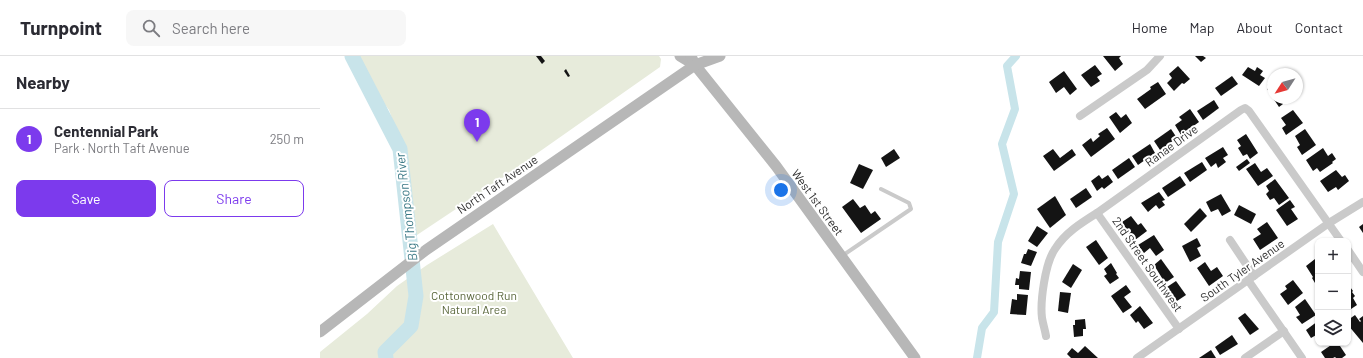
<!DOCTYPE html>
<meta charset="utf-8">
<style>
:root{--surface:#fff;--page:#f7f7f7;--text:#2b2b33;--muted:#7c7c81;--line:#e1e1e2;--accent:#7c3aed}
body{margin:0;font-family:Barlow,sans-serif;background:var(--page);color:var(--text)}
.controls{position:absolute;right:12px;bottom:12px;display:grid;overflow:hidden;border-radius:8px;box-shadow:0 1px 3px #0004}
.controls button{width:36px;height:36px;display:grid;place-items:center;padding:0;border:0;border-bottom:1px solid var(--line);background:var(--surface);color:var(--text);font:20px sans-serif}
.compass{position:absolute;left:947px;top:12px;width:36px;height:36px;border-radius:50%;background:var(--surface);box-shadow:0 1px 3px #0004;rotate:234deg}
.you{position:absolute;left:461px;top:134px;width:14px;height:14px;margin:-10px;border:3px solid #fff;border-radius:50%;background:#1a73e8;box-shadow:0 0 0 6px #1a73e833}
.badge{display:grid;place-items:center;width:26px;height:26px;border-radius:50%;background:var(--accent);color:#fff;font-size:13px;font-weight:700}
.pin{position:absolute;translate:-50% -33px;filter:drop-shadow(0 1px 2px #0008)}
.pin::after{content:'';position:absolute;top:21px;width:14px;height:12px;background:inherit;clip-path:polygon(0 0,100% 0,50% 100%)}
.list{margin:0;padding:0;list-style:none}
h2{display:flex;justify-content:space-between;align-items:center;height:52px;margin:0;padding:0 16px;font-size:17px}
h2 small{font-size:13px;font-weight:400;color:var(--muted)}
.list li{display:grid;grid-template-columns:26px 1fr auto;gap:12px;align-items:center;box-sizing:border-box;height:60px;padding:0 16px;border-top:1px solid var(--line)}
.list b{display:block;font-size:15px;white-space:nowrap}
.list p{margin:0;font-size:13px;white-space:nowrap;color:var(--muted)}
.list em{font-size:13px;font-style:normal;color:var(--muted)}
.actions{display:flex;gap:8px;padding:12px 16px}
.actions a{flex:1;padding:9px 0;border:1px solid var(--accent);border-radius:8px;text-align:center;font-size:14px;color:var(--accent)}
.actions .main{background:var(--accent);color:#fff}
.icon{flex:none;width:22px;height:22px;fill:none;stroke:currentColor;stroke-width:2;stroke-linecap:round;stroke-linejoin:round}
.map{position:relative;flex:none;width:1043px;height:302px;overflow:hidden}
header{display:flex;align-items:center;gap:24px;box-sizing:border-box;height:56px;padding:0 20px;background:var(--surface);border-bottom:1px solid var(--line)}
header strong{font-size:19px}
nav{display:flex;gap:22px;margin-inline-start:auto;font-size:14px}
.search{width:280px;height:36px;background:var(--page);display:flex;align-items:center;gap:10px;box-sizing:border-box;padding:0 14px;border-radius:8px;color:var(--muted);font-size:15px}
main{display:flex}
aside{flex:1;background:var(--surface)}
.map>svg:first-child{display:block}
.green{fill:#e7ebdb}
.lines{fill:none;stroke-linecap:round;stroke-linejoin:round}
.canal{stroke:#c8e4ea;stroke-width:8}
.river{stroke:#c8e4ea;stroke-width:15}
.building{fill:#141414}
.lane{stroke:#cacaca;stroke-width:4}
.street{stroke:#cacaca;stroke-width:8}
.secondary{stroke:#b7b7b7;stroke-width:11}
.labels{text-anchor:middle;dominant-baseline:central;stroke-width:4;stroke-linejoin:round;paint-order:stroke}
.street-label{font-size:12px;fill:#2d2d2d;stroke:#fff}
.park-label{font-size:12px;fill:#5a673c;stroke:#fff}
.water-label{font-size:13px;font-style:italic;fill:#3c7a87;stroke:#fff}
</style>
<header>
<strong>Turnpoint</strong>
<div class="search"><svg class="icon" aria-label="search" viewBox="0 0 24 24"><circle cx="10" cy="10" r="6"/><path d="M15 15l6 6"/></svg>Search here</div>
<nav><a>Home</a><a>Map</a><a>About</a><a>Contact</a></nav>
</header>
<main>
<aside>
<h2>Nearby<small></small></h2>
<ul class="list">
<li><span class="badge">1</span><div><b>Centennial Park</b><p>Park · North Taft Avenue</p></div><em>250 m</em></li>
</ul>
<div class="actions"><a class="main">Save</a><a>Share</a></div>
</aside>
<div class="map">
<svg width="1043" height="302" viewBox="0 0 1043 302">
<rect width="100%" height="100%" fill="#fff"/>
<!-- green -->
<g class="green">
<path d="M38,0H339L341,3L340,11L175,127L94,181L88,128L86,100L69,54L55,35Z"/>
<path d="M173,168L253,302H0V296L47,258L77,230L107,209Z"/>
</g>
<g class="lines">
<!-- canal -->
<path class="canal" d="M657,302L662,272L674,256L678,186L694,138L682,88L695,53L687,10L696,0"/>
<!-- river -->
<path class="river" d="M32,0L80,93L96,240L91,270L65,296L66,302"/>
</g>
<!-- building -->
<g class="building">
<path d="M216,0H221L225,5L222,8Z"/>
<path d="M783,0H801L799,2L803,8L795,15Z"/>
<path d="M875,0H883L886,2L881,6Z"/>
<path d="M775,9L782,18L777,21L780,25L771,31L761,19Z"/>
<path d="M858,10L870,23L864,28L862,27L854,35L847,27L852,22L849,18Z"/>
<path d="M928,11L935,15L937,11L943,15L940,19L945,22L939,30L922,19Z"/>
<path d="M246,13L250,20L248,21L244,15Z"/>
<path d="M744,15L757,33L750,39L744,31L736,37L729,26Z"/>
<path d="M912,20L918,28L901,40L895,32Z"/>
<path d="M953,25V41L947,33L949,32L947,29Z"/>
<path d="M838,26L846,38L825,53L817,43L831,33L830,31Z"/>
<path d="M953,42H965L967,45L959,51Z"/>
<path d="M894,44L899,52L883,64L877,55Z"/>
<path d="M870,53L879,66L861,79L855,69L862,64L859,61Z"/>
<path d="M973,54L983,67L966,79L962,72L966,69L961,62Z"/>
<path d="M796,56L801,62L806,58L812,67L800,77L789,61Z"/>
<path d="M787,72L795,83L771,101L762,89L771,82L773,86L780,80L778,78Z"/>
<path d="M851,73L857,82L840,94L834,85Z"/>
<path d="M985,73L996,89L982,99L977,91L980,89L975,80Z"/>
<path d="M926,78L938,97L930,103L927,98L923,100L918,92L921,90L917,84Z"/>
<path d="M830,88L835,97L818,109L812,100Z"/>
<path d="M903,91L908,99L903,102L906,106L898,112L896,107L891,111L885,102Z"/>
<path d="M1003,92L1008,100L1012,97L1016,103L1012,106L1013,107L1000,116L997,112L993,115L986,104Z"/>
<path d="M574,93L580,102L566,111L561,102Z"/>
<path d="M733,93L740,102L752,93L756,99L734,115L723,100Z"/>
<path d="M809,102L815,111L798,123L792,114Z"/>
<path d="M927,103L930,107L919,115L916,111Z"/>
<path d="M882,106L887,114L870,126L864,117Z"/>
<path d="M935,107L941,116L947,112L953,120L938,130L926,113Z"/>
<path d="M539,108L553,114L543,133L530,127Z"/>
<path d="M1016,114L1022,121L1025,119L1029,125L1018,134L1016,131L1008,136L1000,125Z"/>
<path d="M779,119L782,123L788,119L793,126L784,133L782,131L777,135L771,125Z"/>
<path d="M860,120L866,129L848,141L842,132Z"/>
<path d="M955,123L969,142L959,149L954,142L950,144L946,138L949,135L946,130Z"/>
<path d="M766,132L772,141L756,152L750,143Z"/>
<path d="M839,136L845,144L842,145L845,149L839,153L836,149L828,156L821,147Z"/>
<path d="M901,138L911,155L902,160L898,153L891,156L886,146Z"/>
<path d="M735,140L746,159L730,172L717,153Z"/>
<path d="M533,143L540,152L545,149L551,158L555,155L561,163L541,177L522,151Z"/>
<path d="M970,144L975,151L971,153L978,163L967,170L956,154Z"/>
<path d="M919,149L936,158L931,168L914,159Z"/>
<path d="M880,152L887,160L871,176L864,168Z"/>
<path d="M811,160L818,169L821,167L827,175L815,184L811,178L810,179L802,166Z"/>
<path d="M947,166L958,182L940,194L933,183L941,178L937,173Z"/>
<path d="M1043,168V177L1039,171Z"/>
<path d="M717,170L728,177L717,191L708,185Z"/>
<path d="M834,179L844,194L836,200L830,192L824,197L818,189Z"/>
<path d="M877,182L881,190L877,192L881,200L870,206L862,190Z"/>
<path d="M776,184L788,202L779,209L766,191Z"/>
<path d="M708,193L717,196L711,210L701,207L704,198H706Z"/>
<path d="M841,203L854,221L845,227L834,209Z"/>
<path d="M995,203L998,207V225L995,227L992,222L993,221L986,210Z"/>
<path d="M885,206L891,215L897,211L903,220L889,230L877,212Z"/>
<path d="M791,207L797,217L796,218L799,222L790,228L784,220L787,218L784,213Z"/>
<path d="M753,208L762,214L751,232L742,226Z"/>
<path d="M700,215L711,216L709,234L699,233V229H695L696,222L699,223Z"/>
<path d="M973,224L983,237L968,249L960,238L967,233L965,230Z"/>
<path d="M856,225L866,239L857,245L847,231Z"/>
<path d="M1028,228L1033,235L1032,236L1035,240L1033,242L1037,249L1028,255Z"/>
<path d="M806,229L811,236L804,241L812,251L803,257L791,240Z"/>
<path d="M740,236L751,237L748,257L738,255Z"/>
<path d="M697,238L708,239L706,259L690,258L692,243L697,244Z"/>
<path d="M985,243L996,259L982,268L976,261L980,259L975,251Z"/>
<path d="M820,250L833,267L824,273L818,265L816,267L810,259Z"/>
<path d="M925,257L939,273L930,279L918,262Z"/>
<path d="M1035,259L1040,266L1041,265L1039,263L1043,260V287L1028,269V264Z"/>
<path d="M765,263L766,273H763V280L754,281L753,269H755V264Z"/>
<path d="M998,265V278L991,282L986,274Z"/>
<path d="M912,279L918,288L900,299L895,291Z"/>
<path d="M1014,287H1018L1026,299L1022,302H1016L1015,301L1013,302H1005L1001,296Z"/>
<path d="M765,290L778,302H751L747,298L752,292L758,297Z"/>
<path d="M891,294L896,302H879Z"/>
</g>
<g class="lines">
<!-- lane -->
<path class="lane" d="M522,200L591,153L589,147L561,133"/>
<!-- street -->
<g class="street">
<path d="M760,60L827,14L840,0"/>
<path d="M777,157L859,273"/>
<path d="M910,184L934,220"/>
<path d="M1028,194L1043,216"/>
<path d="M928,224L982,302"/>
<path d="M726,280C725,274 723,268 722,262C720,246 725,207 735,193C745,177 761,167 777,157L921,54L925,52L929,55L1021,185"/>
<path d="M817,302L1009,167L1043,146"/>
<path d="M925,302L964,275"/>
</g>
<!-- secondary -->
<g class="secondary">
<path d="M360,0L375,9"/>
<path d="M371,0L375,9L456,110L595,302"/>
<path d="M0,276L106,194L375,9L400,0"/>
</g>
</g>
<g class="labels">
<!-- street labels -->
<g class="street-label">
<text transform="translate(851 89) rotate(-36)">Ranae Drive</text>
<text transform="translate(177 128) rotate(-34)">North Taft Avenue</text>
<text transform="translate(498 146) rotate(54)">West 1st Street</text>
<text transform="translate(828 208) rotate(55)">2nd Street Southwest</text>
<text transform="translate(922 214) rotate(-35)">South Tyler Avenue</text>
</g>
<!-- park labels -->
<g class="park-label">
<text x="154" y="239">Cottonwood Run<tspan x="154" dy="14">Natural Area</tspan></text>
</g>
<!-- water labels -->
<g class="water-label">
<text transform="translate(86 151) rotate(-97)">Big Thompson River</text>
</g>
</g>
</svg>
<div class="controls">
<button>+</button>
<button>−</button>
<button><svg class="icon" aria-label="layers" viewBox="0 0 24 24"><path d="M12 4l9 5-9 5-9-5zM3 14l9 5 9-5"/></svg></button>
</div>
<svg class="compass" viewBox="-18 -18 36 36"><path d="M0-13l5 13h-10z" fill="#e53935"/><path d="M0 13l5-13h-10z" fill="#7c7c81"/></svg>
<div class="you"></div>
<div class="pin badge" style="left:157px;top:86px">1</div>
</div>
</main>
